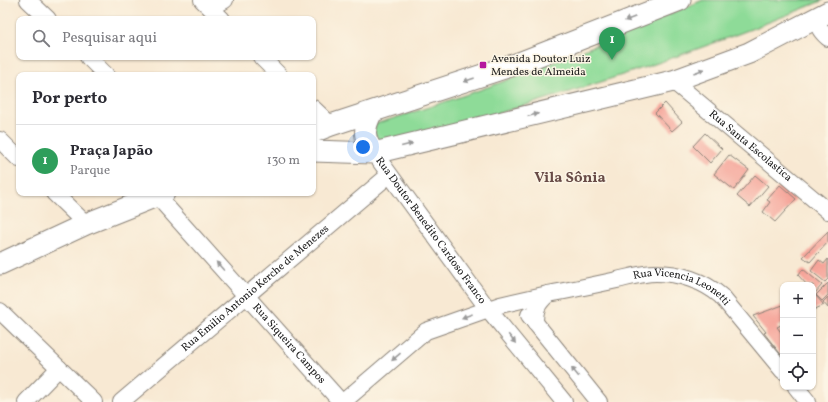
<!DOCTYPE html>
<html lang="pt">
<meta charset="utf-8">
<style>
:root{--surface:#fff;--page:#f7f7f7;--text:#2b2b33;--muted:#7c7c81;--line:#e1e1e2;--accent:#0b8043}
body{margin:0;font-family:Vollkorn,serif;background:var(--page);color:var(--text)}
.controls{position:absolute;right:12px;bottom:12px;display:grid;overflow:hidden;border-radius:8px;box-shadow:0 1px 3px #0004}
.controls button{width:36px;height:36px;display:grid;place-items:center;padding:0;border:0;border-bottom:1px solid var(--line);background:var(--surface);color:var(--text);font:20px sans-serif}
.you{position:absolute;left:363px;top:147px;width:14px;height:14px;margin:-10px;border:3px solid #fff;border-radius:50%;background:#1a73e8;box-shadow:0 0 0 6px #1a73e833}
.badge{display:grid;place-items:center;width:26px;height:26px;border-radius:50%;background:var(--accent);color:#fff;font-size:13px;font-weight:700}
.pin{position:absolute;translate:-50% -33px;filter:drop-shadow(0 1px 2px #0008)}
.pin::after{content:'';position:absolute;top:21px;width:14px;height:12px;background:inherit;clip-path:polygon(0 0,100% 0,50% 100%)}
.list{margin:0;padding:0;list-style:none}
h2{display:flex;justify-content:space-between;align-items:center;height:52px;margin:0;padding:0 16px;font-size:17px}
h2 small{font-size:13px;font-weight:400;color:var(--muted)}
.list li{display:grid;grid-template-columns:26px 1fr auto;gap:12px;align-items:center;box-sizing:border-box;height:72px;padding:0 16px;border-top:1px solid var(--line)}
.list b{display:block;font-size:15px;white-space:nowrap}
.list p{margin:0;font-size:13px;white-space:nowrap;color:var(--muted)}
.list em{font-size:13px;font-style:normal;color:var(--muted)}
.icon{flex:none;width:22px;height:22px;fill:none;stroke:currentColor;stroke-width:2;stroke-linecap:round;stroke-linejoin:round}
.map{position:relative;flex:none;width:828px;height:402px;overflow:hidden}
.search{position:absolute;background:var(--surface);box-shadow:0 1px 3px #0004;left:16px;top:16px;width:300px;height:44px;display:flex;align-items:center;gap:10px;box-sizing:border-box;padding:0 14px;border-radius:8px;color:var(--muted);font-size:15px}
.panel{position:absolute;background:var(--surface);box-shadow:0 1px 3px #0004;left:16px;top:72px;width:300px;height:124px;border-radius:8px}
.map>svg:first-child{display:block}
.green{fill:#8edb98;stroke:#557c5a}
.building{fill:#f5a196}
.lines{fill:none;stroke-linecap:round;stroke-linejoin:round}
.minor-casing{stroke:#8a8278;stroke-width:18}
.major-casing{stroke:#8a8278;stroke-width:23}
.minor{stroke:#fff;stroke-width:16}
.major{stroke:#fff;stroke-width:21}
.oneway{fill:#999}
.poi-dot{fill:#b5179e;stroke:#fcf5e5;stroke-width:1.5}
.labels{text-anchor:middle;dominant-baseline:central;stroke-width:3;stroke-linejoin:round;paint-order:stroke}
.poi-label{font-size:11px;fill:#1c1c1c;stroke:#fcf5e5;text-anchor:start}
.street-label{font-size:11px;fill:#1c1c1c;stroke:#fcf5e5}
.district-label{font-size:15px;font-weight:bold;fill:#684b47;stroke:#fcf5e5}
</style>
<div class="map">
<svg width="828" height="402" viewBox="0 0 828 402">
<rect width="100%" height="100%" fill="#fcf5e5"/>
<filter id="ink" filterUnits="userSpaceOnUse"><feTurbulence type="fractalNoise" baseFrequency=".025" numOctaves="2"/><feDisplacementMap in="SourceGraphic" scale="8" xChannelSelector="R" yChannelSelector="G"/><feConvolveMatrix kernelMatrix="1 2 1 2 8 2 1 2 1" color-interpolation-filters="sRGB"/></filter>
<filter id="wash" filterUnits="userSpaceOnUse"><feTurbulence type="fractalNoise" baseFrequency=".012" numOctaves="4" result="noise"/><feDisplacementMap in="SourceGraphic" scale="16" xChannelSelector="R" yChannelSelector="G"/><feGaussianBlur stdDeviation="0.9" result="paint"/><feColorMatrix in="noise" values="0 0 0 0 0 0 0 0 0 0 0 0 0 0 0 0 0 1.4 0 .05"/><feComposite in="paint" operator="in"/></filter>
<g filter="url(#wash)">
<rect width="100%" height="100%" fill="#f8e9d3"/>
<!-- green -->
<path class="green" d="M703,0H824C679,60 527,109 374,146L375,124C418,111 460,97 502,82C570,57 636,28 703,0Z"/>
<g id="blocks">
<!-- building -->
<g class="building">
<path d="M665,103L682,122L672,131L655,113Z"/>
<path d="M705,133L722,149L710,163L693,146Z"/>
<path d="M729,155L749,170L734,190L714,174Z"/>
<path d="M755,175L768,186L750,207L737,196Z"/>
<path d="M780,185L796,199L775,222L763,212L770,202L767,200Z"/>
<path d="M828,231V242L810,262L803,257Z"/>
<path d="M828,259V279L825,282L811,271L819,260L824,264Z"/>
<path d="M803,269L822,285L815,293L813,291V285H807L798,275Z"/>
<path d="M828,283V295L822,301L816,295Z"/>
<path d="M813,295H815L824,305L813,310Z"/>
<path d="M828,297V308L823,302Z"/>
<path d="M783,305V324L777,327L783,335V357L764,333L766,332L753,316Z"/>
</g>
</g>
</g>
<g filter="url(#ink)">
<use href="#blocks" fill-opacity="0" stroke="#8a8278" stroke-width="1"/>
<g class="lines">
<!-- minor casing -->
<g class="minor-casing">
<g id="minor">
<path d="M28,0L48,19"/>
<path d="M202,0L222,19"/>
<path d="M211,8L225,0"/>
<path d="M821,16C816,26 820,31 828,38"/>
<path d="M88,57L106,75"/>
<path d="M261,57L279,75"/>
<path id="s1" d="M673,81L828,211"/>
<path d="M313,108L331,125"/>
<path d="M0,140L19,159"/>
<path id="s2" d="M374,153L488,309L564,402"/>
<path d="M54,193L86,224"/>
<path id="s3" d="M157,196L341,402"/>
<path id="s4" d="M548,294C571,290 594,285 617,280C630,277 643,273 656,273C679,273 704,281 721,296L783,371"/>
<path d="M0,311L94,402"/>
<path d="M529,315L599,402"/>
<path d="M796,387L808,402"/>
<path d="M26,402L59,368"/>
<path id="s5" d="M121,402L389,175"/>
<path d="M343,402L426,331L500,305L548,294C537,304 535,309 535,323"/>
</g>
</g>
<!-- major casing -->
<g class="major-casing">
<g id="major">
<path d="M372,112C363,129 363,138 374,153"/>
<path d="M313,132L331,125L519,63L680,0"/>
<path d="M313,151L374,153L673,81L749,53L828,12"/>
<path d="M0,264L86,224L164,193"/>
</g>
</g>
<!-- minor -->
<use href="#minor" class="minor"/>
<!-- major -->
<use href="#major" class="major"/>
</g>
<!-- one-way arrows -->
<defs><path id="oneway-solid" d="M-6-.8H1V-3.2L6.5 0L1 3.2V.8H-6Z"/></defs>
<g class="oneway">
<use href="#oneway-solid" transform="translate(630 19) rotate(159)"/>
<use href="#oneway-solid" transform="translate(699 71) rotate(-20)"/>
<use href="#oneway-solid" transform="translate(469 80) rotate(161)"/>
<use href="#oneway-solid" transform="translate(533 115) rotate(-14)"/>
<use href="#oneway-solid" transform="translate(407 145) rotate(-14)"/>
<use href="#oneway-solid" transform="translate(220 266) rotate(-132)"/>
<use href="#oneway-solid" transform="translate(467 316) rotate(160)"/>
<use href="#oneway-solid" transform="translate(512 339) rotate(51)"/>
<use href="#oneway-solid" transform="translate(396 357) rotate(139)"/>
<use href="#oneway-solid" transform="translate(575 372) rotate(-129)"/>
</g>
</g>
<!-- markers -->
<rect class="poi-dot" x="479" y="61" width="8" height="8" rx="2"/>
<g class="labels">
<!-- poi labels -->
<g class="poi-label">
<text x="491" y="59">Avenida Doutor Luiz<tspan x="491" dy="13">Mendes de Almeida</tspan></text>
</g>
<!-- street labels -->
<g class="street-label">
<text stroke="none"><textPath href="#s1" startOffset="101">Rua Santa Escolastica</textPath></text>
<text stroke="none"><textPath href="#s2" startOffset="96">Rua Doutor Benedito Cardoso Franco</textPath></text>
<text stroke="none"><textPath href="#s5" startOffset="176">Rua Emilio Antonio Kerche de Menezes</textPath></text>
<text stroke="none"><textPath href="#s4" startOffset="139">Rua Vicencia Leonetti</textPath></text>
<text stroke="none"><textPath href="#s3" startOffset="198">Rua Siqueira Campos</textPath></text>
</g>
<!-- district labels -->
<g class="district-label">
<text x="570" y="178">Vila Sônia</text>
</g>
</g>
</svg>
<div class="controls">
<button>+</button>
<button>−</button>
<button><svg class="icon" aria-label="locate" viewBox="0 0 24 24"><circle cx="12" cy="12" r="6"/><path d="M12 2v4M12 18v4M2 12h4M18 12h4"/></svg></button>
</div>
<div class="you"></div>
<div class="pin badge" style="left:612px;top:60px;background:#2e9e5b">1</div>
<div class="search"><svg class="icon" aria-label="search" viewBox="0 0 24 24"><circle cx="10" cy="10" r="6"/><path d="M15 15l6 6"/></svg>Pesquisar aqui</div>
<section class="panel">
<h2>Por perto<small></small></h2>
<ul class="list">
<li><span class="badge" style="background:#2e9e5b">1</span><div><b>Praça Japão</b><p>Parque</p></div><em>130 m</em></li>
</ul>
</section>
</div>
